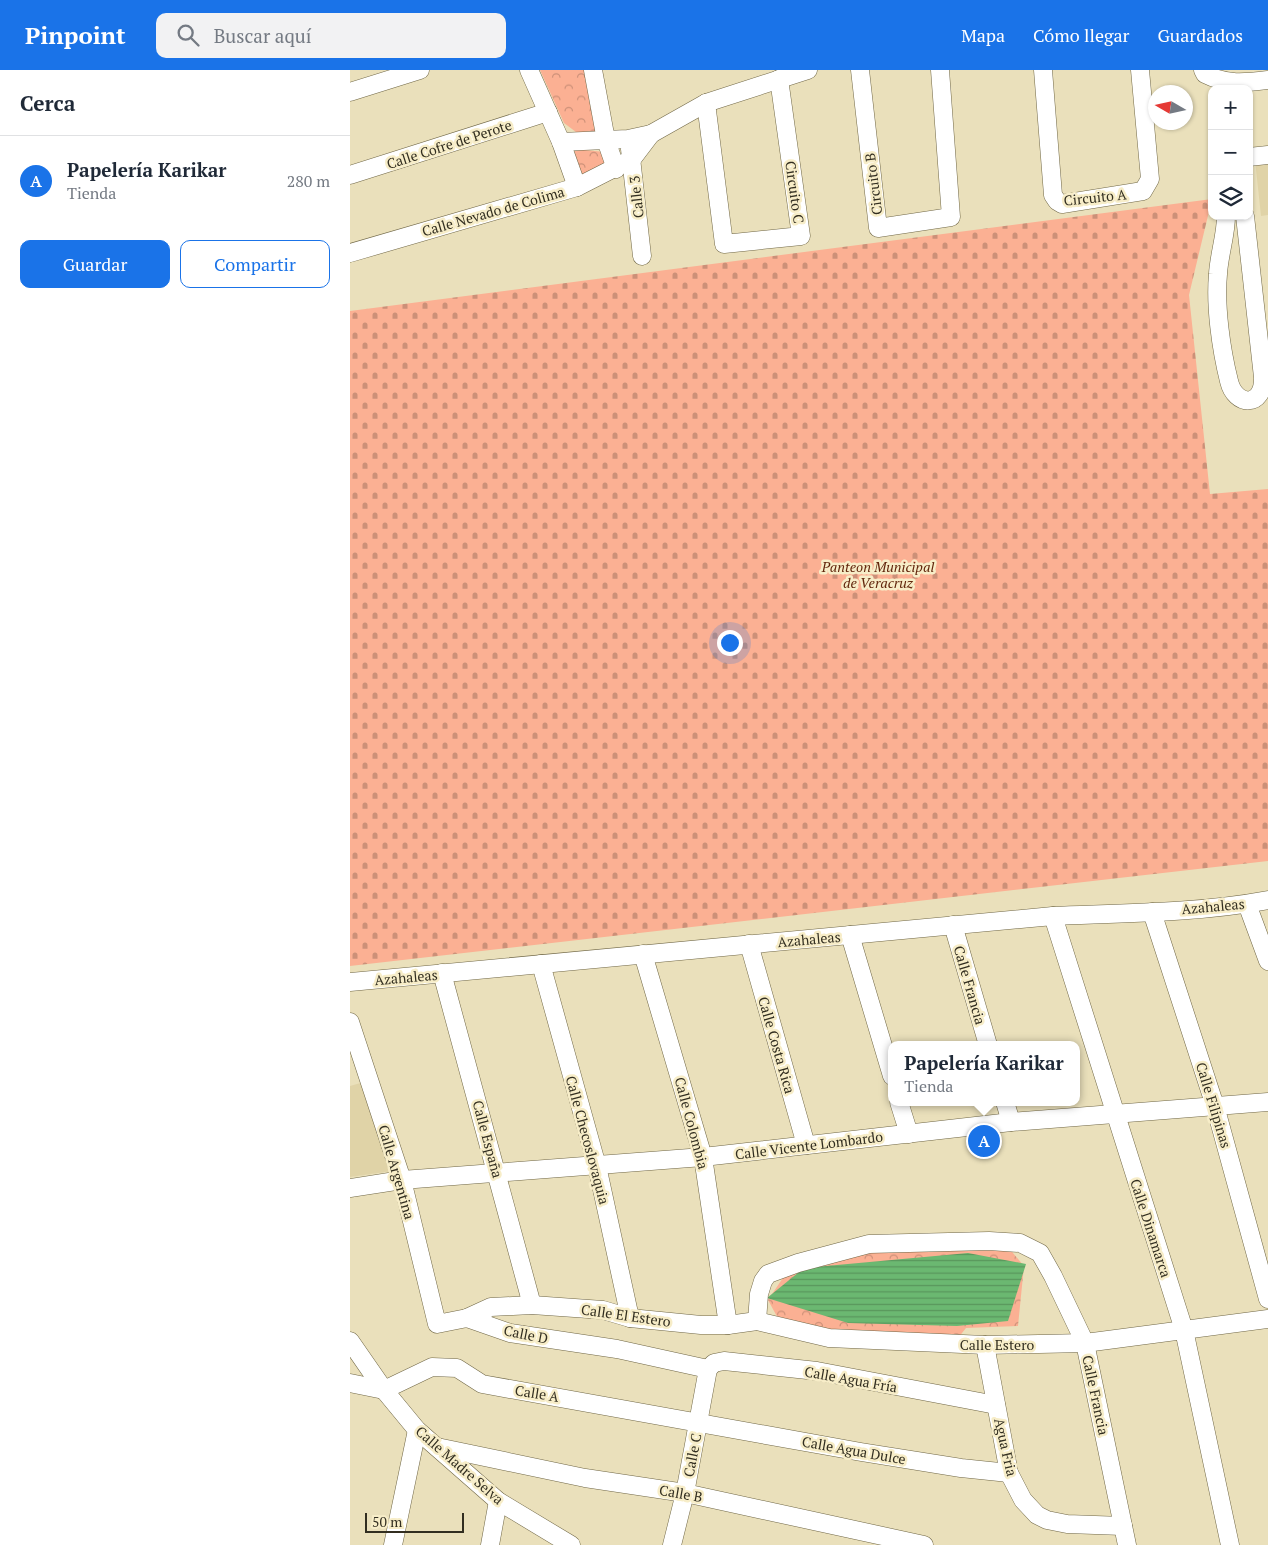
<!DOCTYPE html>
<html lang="es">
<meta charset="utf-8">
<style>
:root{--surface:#fff;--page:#f2f2f3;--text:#1f2937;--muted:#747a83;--line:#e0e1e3;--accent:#1a73e8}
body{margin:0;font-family:"PT Serif",serif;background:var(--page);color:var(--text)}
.controls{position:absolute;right:15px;top:15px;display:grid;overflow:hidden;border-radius:10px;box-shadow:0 1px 4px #0004}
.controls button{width:45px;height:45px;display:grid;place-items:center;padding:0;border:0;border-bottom:1px solid var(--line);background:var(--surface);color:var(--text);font:25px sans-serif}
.compass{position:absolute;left:798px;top:15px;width:45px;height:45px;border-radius:50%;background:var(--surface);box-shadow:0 1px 4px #0004;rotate:279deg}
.scale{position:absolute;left:15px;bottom:12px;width:99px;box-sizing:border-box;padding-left:5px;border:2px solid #322e20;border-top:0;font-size:14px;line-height:18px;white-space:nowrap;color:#322e20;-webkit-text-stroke:4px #f7edc8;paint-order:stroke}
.you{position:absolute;left:379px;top:572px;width:18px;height:18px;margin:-12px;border:4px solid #fff;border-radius:50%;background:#1a73e8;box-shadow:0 0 0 8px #1a73e833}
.badge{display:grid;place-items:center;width:32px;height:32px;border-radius:50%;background:var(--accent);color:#fff;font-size:16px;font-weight:700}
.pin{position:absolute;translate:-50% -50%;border:2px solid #fff;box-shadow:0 1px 5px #0006}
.popup{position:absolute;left:538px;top:971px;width:192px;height:65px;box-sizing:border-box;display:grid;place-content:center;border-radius:10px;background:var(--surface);filter:drop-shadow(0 1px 4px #0005);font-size:16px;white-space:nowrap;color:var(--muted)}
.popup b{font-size:19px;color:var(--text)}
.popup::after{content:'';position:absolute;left:50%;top:100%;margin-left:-10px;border:10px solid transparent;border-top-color:var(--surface)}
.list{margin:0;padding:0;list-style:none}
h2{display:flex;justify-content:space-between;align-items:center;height:65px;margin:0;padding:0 20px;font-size:21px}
h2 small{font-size:16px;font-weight:400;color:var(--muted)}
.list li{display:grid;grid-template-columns:32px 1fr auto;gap:15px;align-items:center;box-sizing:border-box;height:90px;padding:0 20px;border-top:1px solid var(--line)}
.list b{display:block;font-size:19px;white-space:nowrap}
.list p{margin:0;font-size:16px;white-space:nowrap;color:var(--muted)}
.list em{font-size:16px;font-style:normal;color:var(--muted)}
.actions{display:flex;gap:10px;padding:15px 20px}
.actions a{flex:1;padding:11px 0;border:1px solid var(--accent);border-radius:10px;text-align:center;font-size:18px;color:var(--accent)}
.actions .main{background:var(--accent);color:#fff}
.icon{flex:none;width:28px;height:28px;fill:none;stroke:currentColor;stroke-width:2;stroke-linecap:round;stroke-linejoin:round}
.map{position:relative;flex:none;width:918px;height:1475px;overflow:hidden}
header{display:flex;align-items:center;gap:30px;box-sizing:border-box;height:70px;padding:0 25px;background:var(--accent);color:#fff}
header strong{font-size:24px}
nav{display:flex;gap:28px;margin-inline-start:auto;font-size:18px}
.search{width:350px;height:45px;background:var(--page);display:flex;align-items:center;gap:12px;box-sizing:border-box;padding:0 18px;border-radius:10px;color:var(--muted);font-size:19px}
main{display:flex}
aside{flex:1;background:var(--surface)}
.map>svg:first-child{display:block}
.built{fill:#e0d3a7}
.cemetery{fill:url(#cemetery-stones)}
.park{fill:url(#park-crowns)}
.water{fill:url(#water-rules)}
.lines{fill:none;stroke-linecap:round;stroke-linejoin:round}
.minor-casing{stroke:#706746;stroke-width:19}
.minor{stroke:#fff;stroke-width:18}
.labels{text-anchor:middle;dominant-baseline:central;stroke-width:5;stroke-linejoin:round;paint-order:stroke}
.street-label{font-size:14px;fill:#322e20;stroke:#f7edc8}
.park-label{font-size:14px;font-style:italic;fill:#62260c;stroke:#f7edc8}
</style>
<header>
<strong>Pinpoint</strong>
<div class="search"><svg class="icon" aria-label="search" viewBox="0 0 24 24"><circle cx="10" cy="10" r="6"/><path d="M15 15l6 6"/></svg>Buscar aquí</div>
<nav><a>Mapa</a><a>Cómo llegar</a><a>Guardados</a></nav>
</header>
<main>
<aside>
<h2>Cerca<small></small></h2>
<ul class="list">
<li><span class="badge">A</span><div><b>Papelería Karikar</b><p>Tienda</p></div><em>280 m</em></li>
</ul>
<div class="actions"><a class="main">Guardar</a><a>Compartir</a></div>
</aside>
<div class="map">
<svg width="918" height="1475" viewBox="0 0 918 1475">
<defs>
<pattern id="cemetery-stones" width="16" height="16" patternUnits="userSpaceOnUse" patternTransform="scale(1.25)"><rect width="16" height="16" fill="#fbb093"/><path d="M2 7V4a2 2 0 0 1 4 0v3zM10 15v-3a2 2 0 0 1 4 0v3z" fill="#cc9078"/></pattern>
<pattern id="park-crowns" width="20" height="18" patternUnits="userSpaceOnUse" patternTransform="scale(1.25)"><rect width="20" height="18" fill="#fbb093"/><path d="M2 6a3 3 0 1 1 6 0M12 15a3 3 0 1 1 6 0" fill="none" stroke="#cc9078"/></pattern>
<pattern id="water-rules" width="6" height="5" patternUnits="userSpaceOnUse" patternTransform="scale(1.25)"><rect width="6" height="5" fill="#6bb871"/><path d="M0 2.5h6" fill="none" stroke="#59965c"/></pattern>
</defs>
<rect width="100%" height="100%" fill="#eae0bb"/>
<!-- built -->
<g class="built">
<path d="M918,88V145L911,146L905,90Z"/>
<path d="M14,1012L42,1101L0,1107V1016Z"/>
</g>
<!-- cemetery -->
<path class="cemetery" d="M862,129L839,225L860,424L918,419V791L0,896V241Z"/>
<!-- park -->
<g class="park">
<path d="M190,0H235L252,63L230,65L214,53Z"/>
<path d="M224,79L255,82L261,98L229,110Z"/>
<path d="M658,1177L674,1196L668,1256L616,1258L604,1273L436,1263L418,1230L441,1196L477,1180Z"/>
</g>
<!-- water -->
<path class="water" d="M618,1183L676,1194L658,1251L607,1256L498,1253L417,1228L454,1198Z"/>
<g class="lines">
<!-- minor casing -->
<g class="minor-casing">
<g id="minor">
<path d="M179,0L211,72L227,117"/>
<path d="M243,0L256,70L266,99"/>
<path d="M510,0L528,158L601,147L590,0"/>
<path d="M693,0L703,125L707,131L712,134L793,121L800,109L790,0"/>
<path d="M853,0L855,4C877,15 894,13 918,10"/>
<path d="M0,22L70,0"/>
<path d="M356,33L374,174L451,166L429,9"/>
<path d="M211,72L278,69L301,64L356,33L458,0"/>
<path d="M280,79L292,186"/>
<path d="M899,87L918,85"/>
<path d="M0,105L198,42"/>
<path d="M876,146C876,165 869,185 868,204C865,236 871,279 879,311C885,337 914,338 913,307L895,146"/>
<path d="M0,183L227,117L282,89L301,64"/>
<path d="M897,834L918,891"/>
<path d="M802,842L865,1036L918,1229"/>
<path d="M703,846L834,1260L880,1475"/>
<path d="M603,855L638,975"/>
<path d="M500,865L542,1006"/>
<path d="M399,874L456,1075"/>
<path d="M293,884L353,1087L378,1255"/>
<path d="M191,894L247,1096L280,1248"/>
<path d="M92,903L182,1235"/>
<path d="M0,912L703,846C775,843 848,843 918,830"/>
<path d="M0,952L52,1110L87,1254L117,1248L160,1263L267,1279L358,1299"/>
<path d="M549,1032L559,1064"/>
<path d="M655,1032L661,1052"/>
<path d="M0,1118L52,1110L353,1087L661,1052L918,1032"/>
<path d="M117,1248L141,1237L182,1235L253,1240L280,1248L351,1255H378L407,1251L479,1268L635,1275L735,1273L918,1249"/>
<path d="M407,1251L409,1224L413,1211L418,1204L448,1193L519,1174L639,1171L670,1173L690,1183L703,1206L735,1273L777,1475"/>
<path d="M0,1271L34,1320L67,1360L148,1431L221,1475"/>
<path d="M635,1275L659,1403L673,1430L687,1445L697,1450L717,1454L773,1456"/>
<path d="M358,1299L364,1293L374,1291L467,1301L646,1335"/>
<path d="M0,1313L34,1320"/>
<path d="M34,1320L82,1297L107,1298L132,1314L511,1382L611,1398L659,1403"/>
<path d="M87,1377L235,1408L335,1423L574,1475"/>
<path d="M43,1475L67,1360"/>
<path d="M140,1475L148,1431"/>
<path d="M322,1475L335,1423L358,1299"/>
</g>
</g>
<!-- minor -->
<use href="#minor" class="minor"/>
</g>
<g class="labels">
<!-- street labels -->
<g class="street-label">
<text transform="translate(99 74) rotate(-18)">Calle Cofre de Perote</text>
<text transform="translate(523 114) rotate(-97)">Circuito B</text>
<text transform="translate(445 122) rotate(82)">Circuito C</text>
<text transform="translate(286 127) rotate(-96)">Calle 3</text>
<text transform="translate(745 127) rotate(-6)">Circuito A</text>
<text transform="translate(143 141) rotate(-16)">Calle Nevado de Colima</text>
<text transform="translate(863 836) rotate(-5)">Azahaleas</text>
<text transform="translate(459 869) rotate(-5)">Azahaleas</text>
<text transform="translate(56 907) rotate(-5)">Azahaleas</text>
<text transform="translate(620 915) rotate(74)">Calle Francia</text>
<text transform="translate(427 975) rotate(74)">Calle Costa Rica</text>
<text transform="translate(864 1035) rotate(73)">Calle Filipinas</text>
<text transform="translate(342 1053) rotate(75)">Calle Colombia</text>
<text transform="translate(138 1069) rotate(75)">Calle España</text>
<text transform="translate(238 1070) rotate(75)">Calle Checoslovaquia</text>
<text transform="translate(459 1075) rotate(-7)">Calle Vicente Lombardo</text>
<text transform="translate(47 1102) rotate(74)">Calle Argentina</text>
<text transform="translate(801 1158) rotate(72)">Calle Dinamarca</text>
<text transform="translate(276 1245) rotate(8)">Calle El Estero</text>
<text transform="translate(176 1264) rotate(11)">Calle D</text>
<text x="647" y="1274">Calle Estero</text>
<text transform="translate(501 1309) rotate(10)">Calle Agua Fría</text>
<text transform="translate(187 1323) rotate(9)">Calle A</text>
<text transform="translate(746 1325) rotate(78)">Calle Francia</text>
<text transform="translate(656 1377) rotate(77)">Agua Fria</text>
<text transform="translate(504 1380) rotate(10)">Calle Agua Dulce</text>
<text transform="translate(342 1385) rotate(-79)">Calle C</text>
<text transform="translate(110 1395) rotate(41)">Calle Madre Selva</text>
<text transform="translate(331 1423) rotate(10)">Calle B</text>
</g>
<!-- park labels -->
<g class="park-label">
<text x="528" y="496">Panteon Municipal<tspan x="528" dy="16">de Veracruz</tspan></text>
</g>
</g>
</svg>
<div class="controls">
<button>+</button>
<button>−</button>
<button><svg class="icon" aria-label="layers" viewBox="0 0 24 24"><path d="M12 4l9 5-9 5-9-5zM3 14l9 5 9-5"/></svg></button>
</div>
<svg class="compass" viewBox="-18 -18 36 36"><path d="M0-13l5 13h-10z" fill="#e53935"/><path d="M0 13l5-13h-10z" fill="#747a83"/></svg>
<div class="scale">50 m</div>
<div class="you"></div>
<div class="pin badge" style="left:634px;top:1071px">A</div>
<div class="popup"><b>Papelería Karikar</b>Tienda</div>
</div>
</main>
